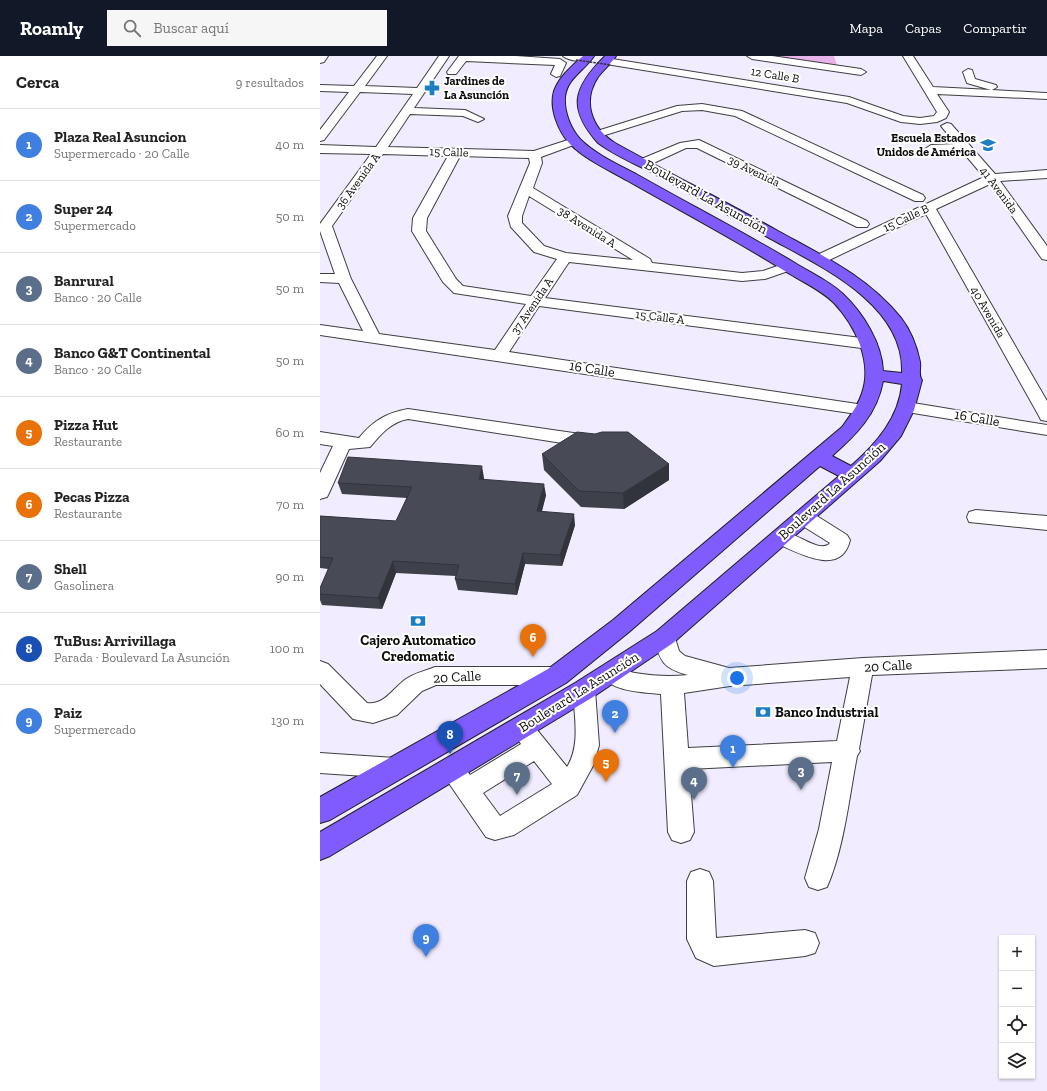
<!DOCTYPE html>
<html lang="es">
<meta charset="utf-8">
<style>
:root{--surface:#fff;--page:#f6f6f6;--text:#222;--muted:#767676;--line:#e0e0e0;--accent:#111827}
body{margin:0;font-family:"Zilla Slab",serif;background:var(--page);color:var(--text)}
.controls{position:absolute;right:12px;bottom:12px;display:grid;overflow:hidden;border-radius:0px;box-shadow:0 1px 3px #0004}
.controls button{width:36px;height:36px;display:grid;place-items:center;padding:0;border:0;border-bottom:1px solid var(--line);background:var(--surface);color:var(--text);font:20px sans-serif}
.you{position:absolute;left:417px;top:622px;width:14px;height:14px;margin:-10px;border:3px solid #fff;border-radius:50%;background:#1a73e8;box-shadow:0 0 0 6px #1a73e833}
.badge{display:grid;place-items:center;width:26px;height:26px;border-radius:50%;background:var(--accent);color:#fff;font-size:13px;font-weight:700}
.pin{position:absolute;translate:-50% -33px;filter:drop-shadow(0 1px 2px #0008)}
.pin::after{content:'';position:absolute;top:21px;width:14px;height:12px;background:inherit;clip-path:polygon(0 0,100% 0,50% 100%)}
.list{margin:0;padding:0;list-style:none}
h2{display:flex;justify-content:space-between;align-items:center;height:52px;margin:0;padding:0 16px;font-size:17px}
h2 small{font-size:13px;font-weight:400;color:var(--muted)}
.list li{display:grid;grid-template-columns:26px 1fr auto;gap:12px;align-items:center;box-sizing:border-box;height:72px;padding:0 16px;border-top:1px solid var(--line)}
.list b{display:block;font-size:15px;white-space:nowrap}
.list p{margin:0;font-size:13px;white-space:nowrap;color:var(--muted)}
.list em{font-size:13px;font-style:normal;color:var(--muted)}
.icon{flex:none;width:22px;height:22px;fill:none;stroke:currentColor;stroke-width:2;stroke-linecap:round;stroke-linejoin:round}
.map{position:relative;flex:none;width:727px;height:1035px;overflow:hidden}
header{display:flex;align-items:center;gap:24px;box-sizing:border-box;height:56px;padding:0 20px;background:var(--accent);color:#fff}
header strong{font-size:19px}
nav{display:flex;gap:22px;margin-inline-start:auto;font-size:14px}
.search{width:280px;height:36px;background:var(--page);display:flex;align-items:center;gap:10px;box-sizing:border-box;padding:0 14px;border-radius:0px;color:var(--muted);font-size:15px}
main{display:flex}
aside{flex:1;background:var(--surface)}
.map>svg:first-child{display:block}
.green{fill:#e9b3ec}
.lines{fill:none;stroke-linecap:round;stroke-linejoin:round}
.minor-casing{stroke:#3f3f3f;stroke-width:2}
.major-casing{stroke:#1d1d1d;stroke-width:2}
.minor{fill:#fff;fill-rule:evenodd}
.major{fill:#805cff;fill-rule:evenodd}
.path-bridge{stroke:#2e2e2e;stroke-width:1.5;stroke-dasharray:2.5 1;stroke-linecap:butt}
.wall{fill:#3e404a}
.shaded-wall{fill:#32343c}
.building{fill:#484a56;stroke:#32343c}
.labels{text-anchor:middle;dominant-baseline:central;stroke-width:4;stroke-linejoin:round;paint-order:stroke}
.far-street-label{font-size:12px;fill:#0c0c0c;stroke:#fff}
.far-poi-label{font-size:12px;font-weight:bold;fill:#0c0c0c;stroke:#fff;text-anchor:start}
.street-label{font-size:14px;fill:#0c0c0c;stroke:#fff}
.poi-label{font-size:14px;font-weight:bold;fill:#0c0c0c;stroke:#fff}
</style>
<header>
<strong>Roamly</strong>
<div class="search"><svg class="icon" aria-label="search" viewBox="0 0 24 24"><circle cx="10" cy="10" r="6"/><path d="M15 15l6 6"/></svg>Buscar aquí</div>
<nav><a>Mapa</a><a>Capas</a><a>Compartir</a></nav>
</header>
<main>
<aside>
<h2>Cerca<small>9 resultados</small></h2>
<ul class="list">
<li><span class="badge" style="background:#3f7fe0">1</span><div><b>Plaza Real Asuncion</b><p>Supermercado · 20 Calle</p></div><em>40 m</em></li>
<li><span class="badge" style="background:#3f7fe0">2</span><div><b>Super 24</b><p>Supermercado</p></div><em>50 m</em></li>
<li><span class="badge" style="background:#5c6f8a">3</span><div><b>Banrural</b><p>Banco · 20 Calle</p></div><em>50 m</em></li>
<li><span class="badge" style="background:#5c6f8a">4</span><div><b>Banco G&amp;T Continental</b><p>Banco · 20 Calle</p></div><em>50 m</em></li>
<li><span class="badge" style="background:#e8710a">5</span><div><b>Pizza Hut</b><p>Restaurante</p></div><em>60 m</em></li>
<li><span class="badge" style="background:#e8710a">6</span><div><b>Pecas Pizza</b><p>Restaurante</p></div><em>70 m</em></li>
<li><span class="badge" style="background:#5c6f8a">7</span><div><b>Shell</b><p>Gasolinera</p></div><em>90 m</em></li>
<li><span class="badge" style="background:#1a4fb4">8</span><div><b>TuBus: Arrivillaga</b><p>Parada · Boulevard La Asunción</p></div><em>100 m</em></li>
<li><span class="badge" style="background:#3f7fe0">9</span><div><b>Paiz</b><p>Supermercado</p></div><em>130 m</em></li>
</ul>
</aside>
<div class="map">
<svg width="727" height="1035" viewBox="0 0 727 1035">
<rect width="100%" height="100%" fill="#f1ecff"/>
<!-- green -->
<path class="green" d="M441,0H514L518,12Z"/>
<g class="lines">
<!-- minor casing -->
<g class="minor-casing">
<g id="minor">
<path d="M0,0H8L4,6L0,7Z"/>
<path d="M57,0H67L45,30L97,32L119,0H129L94,52L145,54L164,63L158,66L143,60L90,58L68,91L214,95L251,83H259L261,85L259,87L221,101L222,107L213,132L330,203L332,207L422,217L443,215L469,206L474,207L476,210L474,213L445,223L422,225L249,206L225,242L549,283L554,285L557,288L554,291L549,293L219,250L189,296L544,349L550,350L552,354L550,358L544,359L0,279V269L43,275L19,227L0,226V218H15L0,175V168L51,98L0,97V89L56,91L93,38L40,36L4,84L0,85V74L29,36L0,35V29L34,30ZM63,98L128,100L93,162L92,175L123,226L134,237L206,248L175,294L59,278L31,223L12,170ZM140,100L209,102L210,107L188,160L191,171L214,196L237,203L211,240L143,230L136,223L106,175L107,162ZM209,140L313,204L246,197L224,190L202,167V160Z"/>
<path d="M139,0H196L240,3L246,7L240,20L236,21L231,18L235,9L146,5L136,18H128L127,16Z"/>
<path d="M243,0H271L272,2C267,7 248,5 243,0Z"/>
<path d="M427,0H452L541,13L546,16L541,19L432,3Z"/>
<path d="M583,0H593L613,31L671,34L647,27L643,16L648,13L652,14L655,23L676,29L677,31L672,34L725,37H727V43L617,38L629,56L626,62L617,66L600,68L581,66L527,47L286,8L281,5L286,2L529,41L583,60L600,62L614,60L617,56Z"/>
<path d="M382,48L422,55L603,139L605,142L603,145H595L415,60L382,54L362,55L282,80H274L272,78L274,76L357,50Z"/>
<path d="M627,67L631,68L675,118L727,114V122L680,125L727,190V204L722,203L670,128L616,153L727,345V365L721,364L719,360L606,158L505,206H495L493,203L495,200L664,121L642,95L611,97L605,93L611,89L636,88L621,70Z"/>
<path d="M379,84L547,165L549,168L547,171H537L377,92H366L327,110L323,111L317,107L319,104L360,87Z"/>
<path d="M587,346L727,369V379L581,355L579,351L581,347Z"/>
<path d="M88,353L274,380L280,382L283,386L280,390L274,392L88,363C71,366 61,378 50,391L29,393L9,437L7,441L0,443V417L13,390L0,388V376L39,382C53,365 66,357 88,353Z"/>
<path d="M656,454L727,460V474L649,466L647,461L649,456Z"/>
<path d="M485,455L492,457L527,479L530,484C521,523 475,495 454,486L451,481L454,476C472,471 494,496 508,489L510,487L478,467L476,462L478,457Z"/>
<path d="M345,573L353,575L359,595L365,600L409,612L543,602L727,594V612L552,619L539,693L540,695L537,700C529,742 524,792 507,831L498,834L489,831L485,822L499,773L512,706L369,713L374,776L370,784L361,787L352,784L348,776L341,638C322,636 290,636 280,617L283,611C296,607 303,615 315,617C333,620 350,621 368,619C343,612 340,606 334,581L337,575ZM530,621L517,685L368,692L364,637L410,630Z"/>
<path d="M0,605L8,608L47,647C65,649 72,633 86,623C95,617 105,615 115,611H237L245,614L248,620L245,626L237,629H116L102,635L77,659L53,667L33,663L0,628Z"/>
<path d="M264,625L272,628L275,634L279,689L274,708L257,739L194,779L175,784L166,781L124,720L120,713L124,706C138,701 142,708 150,719L201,688L190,671L193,664L201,661L209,664L247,711C261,689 254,659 253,634L256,628ZM214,705L232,728L180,760L163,737Z"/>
<path d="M0,697L75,702L83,705L87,712L83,719L75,722L0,717Z"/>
<path d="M380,813L389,816L393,825L396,882L485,874L495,877L499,887L495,897L485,900L394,910L376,902L367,883V825L371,816Z"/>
</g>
</g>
<!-- major casing -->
<g class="major-casing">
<path id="major" d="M263,0H274C265,14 247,22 245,41C244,55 250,72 260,83C275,98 297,108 316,118C369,148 423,176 475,207C491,217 509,225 523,238C543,257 562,287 563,315L582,317C585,249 502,211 451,183C414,163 377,141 340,121C320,110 297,101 278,87C247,52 253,32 285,0H296C291,8 284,13 278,21C262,45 271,72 295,87C349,117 404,145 458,175C503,200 548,221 581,262C591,275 597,291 600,306C601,312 598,319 602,324L594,354L581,380L560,405L353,587L273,641L10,800L0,804V776L255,627L337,575L519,420L500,410L309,576L246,627L10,764L0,767V741L228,613L293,564L522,371C530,360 538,350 542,337C553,306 535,269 514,247C501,234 483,226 468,217C416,184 362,156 308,125C289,114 266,104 250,88C238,75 229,52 234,35C239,21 252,10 263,0ZM563,325L582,328C579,362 556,388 531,410L512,400C536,379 557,358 563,325Z"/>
</g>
<!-- minor -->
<use href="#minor" class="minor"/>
<!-- major -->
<use href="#major" class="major"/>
<!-- path-bridge -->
<path class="path-bridge" d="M256,4L291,9"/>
</g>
<!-- wall -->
<g class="wall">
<path d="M222,398L349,408V424L304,453L261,451L224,414Z"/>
<path d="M164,422V423L226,439L222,455L255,469L242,510L205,508L197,539L138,534L135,523L136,520L76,517L62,553L2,549L0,544V538L8,513L0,512V460L76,465L87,442L22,438L18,427Z"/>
</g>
<!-- shaded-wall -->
<g class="shaded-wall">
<path d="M349,408V424L304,453L303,437Z"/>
<path d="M162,410L164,422L162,434L159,423Z"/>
<path d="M224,428L226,439L219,466L217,455Z"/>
<path d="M254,458L255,469L242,510L240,499Z"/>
<path d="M203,497L205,508L197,539L195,528Z"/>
<path d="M73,505L76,517L62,553L58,542Z"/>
</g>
<!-- building -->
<g class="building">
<path d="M257,376L275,378L282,376H308L349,408L303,437L259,435L222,398Z"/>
<path d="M28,401L162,410L159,423L224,428L217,455L254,458L240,499L203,497L195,528L135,523L139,509L73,505L58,542L0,538V532L13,502L0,501V460L76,465L92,431L18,427Z"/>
</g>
<!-- icons -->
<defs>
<g id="pharmacy-bare" transform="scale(1.2)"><path d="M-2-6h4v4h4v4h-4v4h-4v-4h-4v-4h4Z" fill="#1c7ec4" stroke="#fff" stroke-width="2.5" paint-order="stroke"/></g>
<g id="school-bare" transform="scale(1.2)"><path d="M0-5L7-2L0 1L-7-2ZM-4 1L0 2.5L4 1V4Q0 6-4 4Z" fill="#1c7ec4" stroke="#fff" stroke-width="2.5" paint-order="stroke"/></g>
<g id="bank-bare" transform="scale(1.2)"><path d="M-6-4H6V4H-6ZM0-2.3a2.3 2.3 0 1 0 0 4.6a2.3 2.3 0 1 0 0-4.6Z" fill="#1c7ec4" stroke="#fff" stroke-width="2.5" paint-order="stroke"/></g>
</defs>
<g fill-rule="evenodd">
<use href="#pharmacy-bare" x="112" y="32"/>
<use href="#school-bare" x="668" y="89"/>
<use href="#bank-bare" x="98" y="565"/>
<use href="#bank-bare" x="443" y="656"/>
</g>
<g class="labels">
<!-- far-street labels -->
<g class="far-street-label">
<text transform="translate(455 19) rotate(9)">12 Calle B</text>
<text transform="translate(129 96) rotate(2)">15 Calle</text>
<text transform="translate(434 115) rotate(26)">39 Avenida</text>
<text transform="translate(38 125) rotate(-54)">36 Avenida A</text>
<text transform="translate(679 134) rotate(53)">41 Avenida</text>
<text transform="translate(586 162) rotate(-25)">15 Calle B</text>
<text transform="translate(267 171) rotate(32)">38 Avenida A</text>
<text transform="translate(212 250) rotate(-56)">37 Avenida A</text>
<text transform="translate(668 256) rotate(60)">40 Avenida</text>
<text transform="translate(340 261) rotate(7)">15 Calle A</text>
</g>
<!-- far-poi labels -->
<g class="far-poi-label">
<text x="124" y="25">Jardines de<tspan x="124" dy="14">La Asunción</tspan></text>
<text x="656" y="82" text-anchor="end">Escuela Estados<tspan x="656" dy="14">Unidos de América</tspan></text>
</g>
<!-- street labels -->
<g class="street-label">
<text transform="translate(386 141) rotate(29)">Boulevard La Asunción</text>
<text transform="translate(272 313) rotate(9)">16 Calle</text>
<text transform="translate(657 362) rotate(10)">16 Calle</text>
<text transform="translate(512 435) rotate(-42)">Boulevard La Asunción</text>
<text transform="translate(568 610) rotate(-3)">20 Calle</text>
<text transform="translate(137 621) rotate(-3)">20 Calle</text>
<text transform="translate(259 636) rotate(-32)">Boulevard La Asunción</text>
</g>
<!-- poi labels -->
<g class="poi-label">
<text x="98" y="584">Cajero Automatico<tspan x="98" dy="16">Credomatic</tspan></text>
<text x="455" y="656" text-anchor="start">Banco Industrial</text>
</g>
</g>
</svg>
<div class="controls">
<button>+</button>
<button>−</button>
<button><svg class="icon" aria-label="locate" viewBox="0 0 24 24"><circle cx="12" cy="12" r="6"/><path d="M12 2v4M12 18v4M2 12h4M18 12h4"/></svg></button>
<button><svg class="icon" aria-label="layers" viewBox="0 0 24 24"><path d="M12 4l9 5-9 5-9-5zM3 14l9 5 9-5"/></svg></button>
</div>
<div class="you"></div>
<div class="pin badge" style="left:413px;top:712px;background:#3f7fe0">1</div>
<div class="pin badge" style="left:295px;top:677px;background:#3f7fe0">2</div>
<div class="pin badge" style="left:481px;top:734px;background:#5c6f8a">3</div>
<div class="pin badge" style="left:374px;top:744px;background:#5c6f8a">4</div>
<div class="pin badge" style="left:286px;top:726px;background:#e8710a">5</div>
<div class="pin badge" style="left:213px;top:601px;background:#e8710a">6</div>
<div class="pin badge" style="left:197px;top:739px;background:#5c6f8a">7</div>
<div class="pin badge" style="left:130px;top:698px;background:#1a4fb4">8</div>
<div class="pin badge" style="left:106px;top:901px;background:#3f7fe0">9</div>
</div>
</main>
